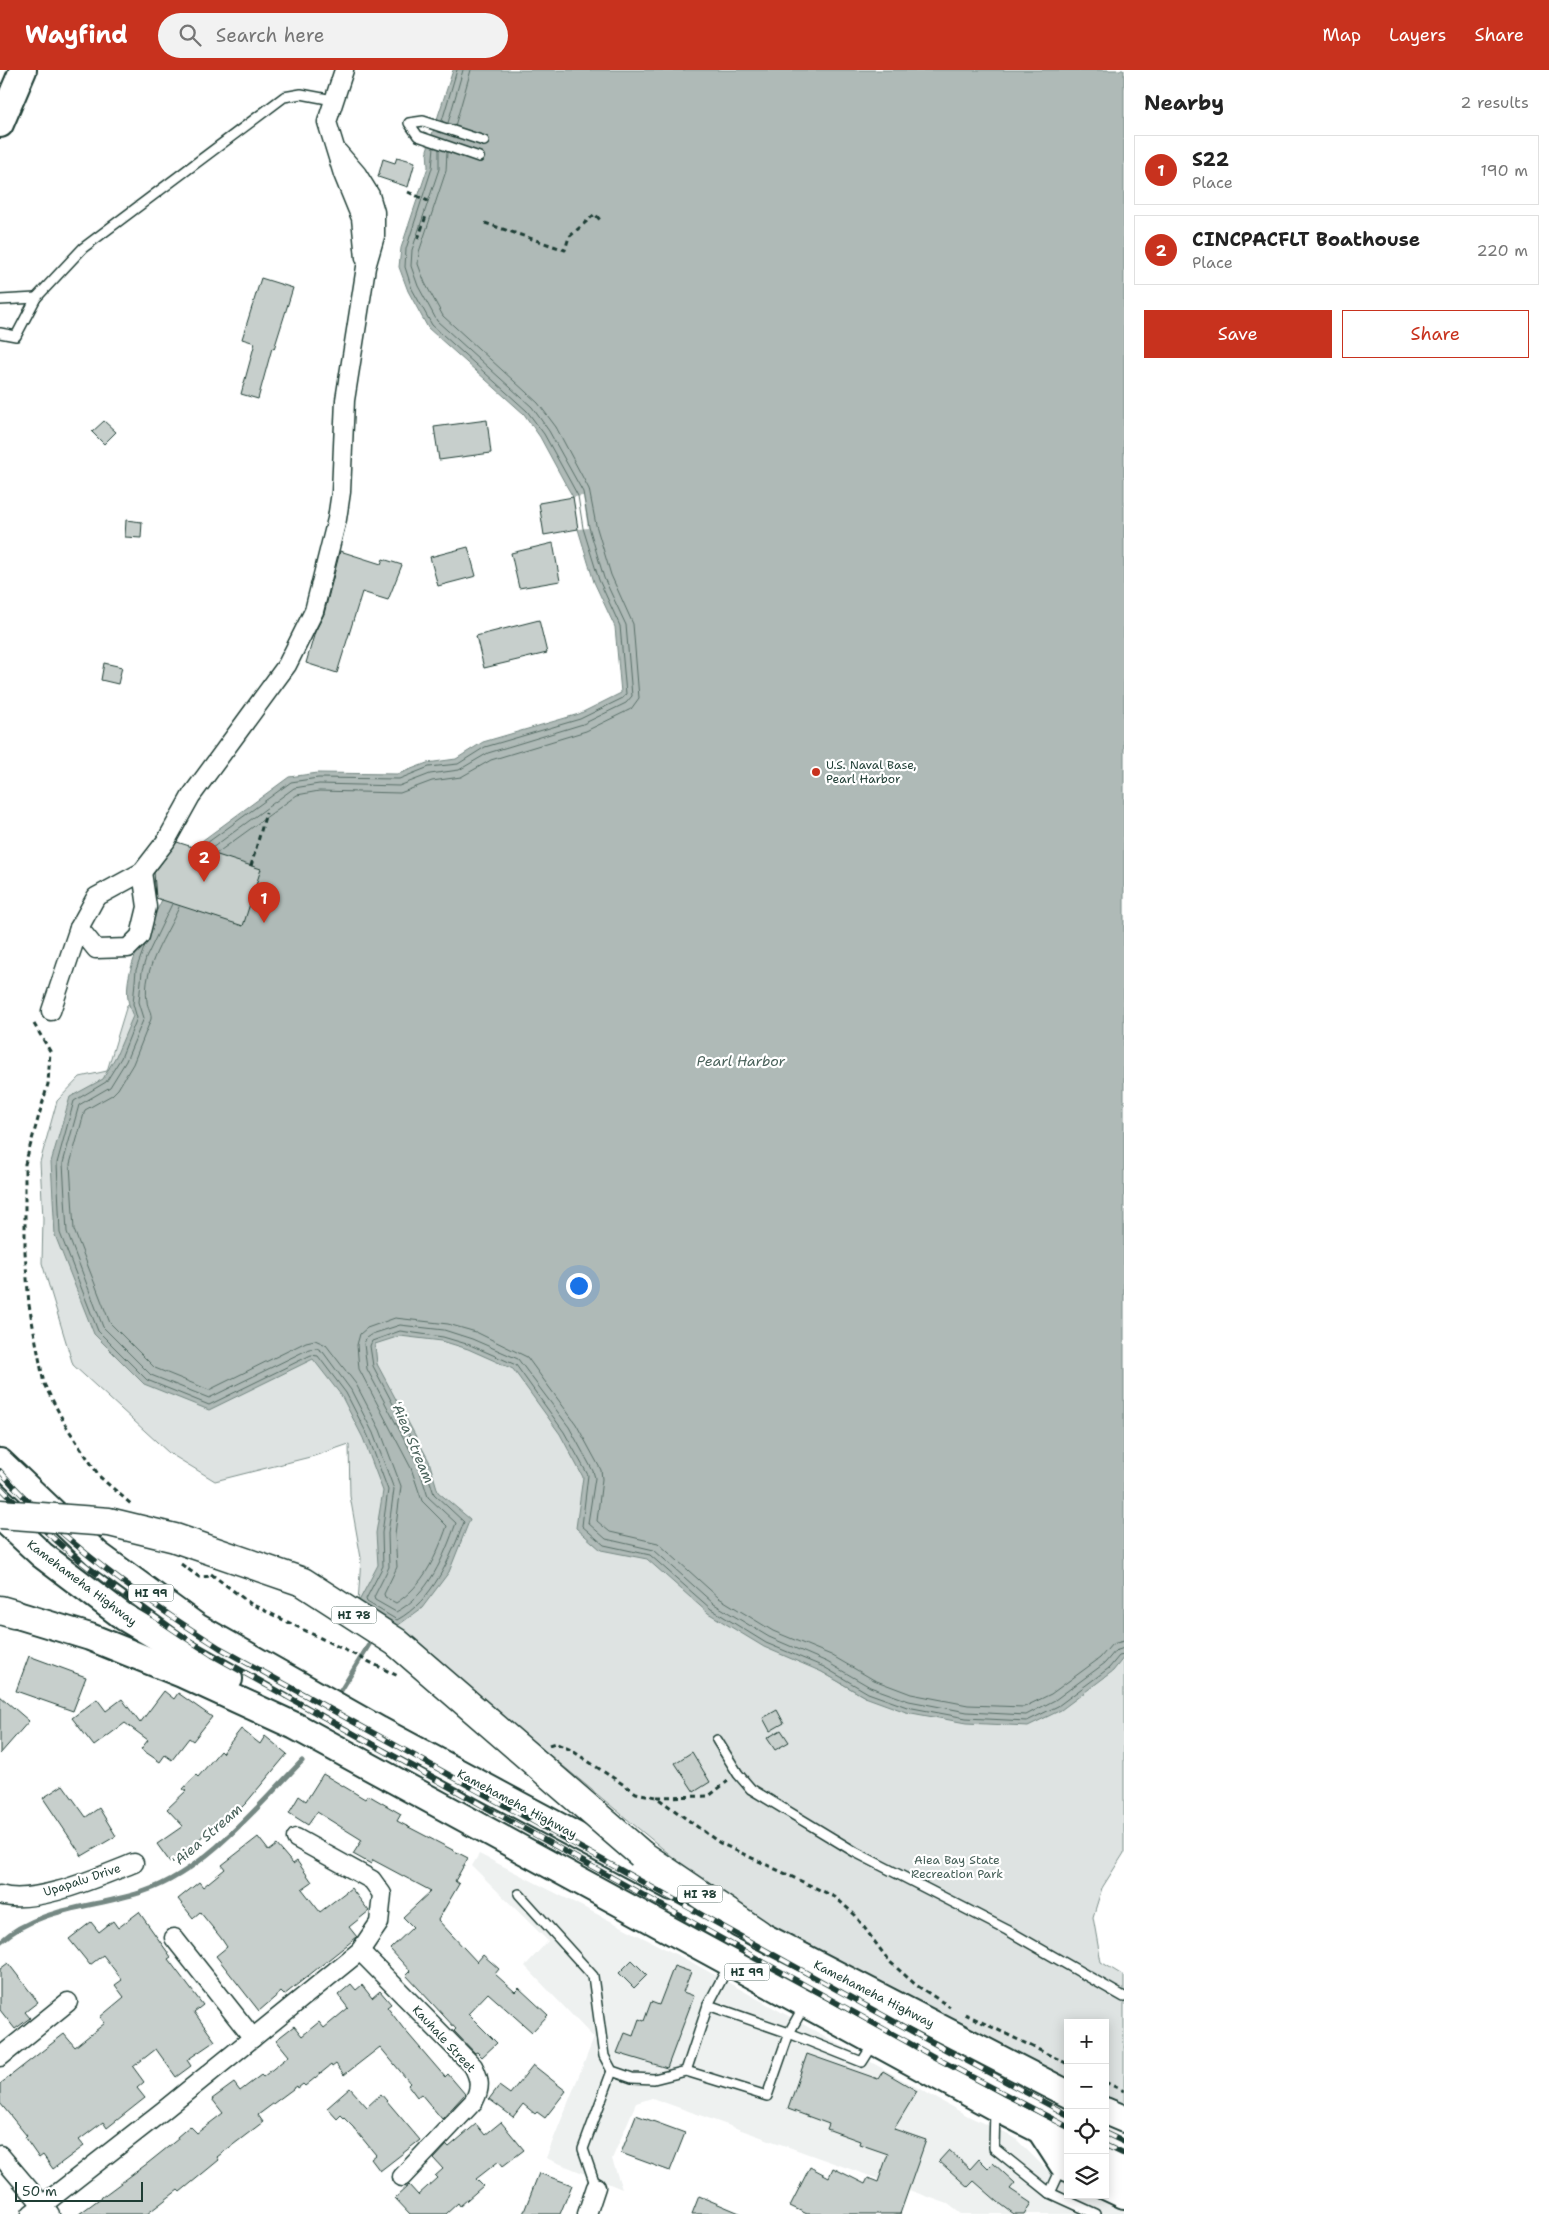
<!DOCTYPE html>
<meta charset="utf-8">
<style>
:root{--surface:#fff;--page:#f2f2f2;--text:#222;--muted:#767676;--line:#e0e0e0;--accent:#c8321e}
body{margin:0;font-family:"Shantell Sans",sans-serif;background:var(--page);color:var(--text)}
.controls{position:absolute;right:15px;bottom:15px;display:grid;overflow:hidden;border-radius:0px;box-shadow:0 2px 12px #0003}
.controls button{width:45px;height:45px;display:grid;place-items:center;padding:0;border:0;border-bottom:1px solid var(--line);background:var(--surface);color:var(--text);font:25px sans-serif}
.scale{position:absolute;left:15px;bottom:12px;width:128px;box-sizing:border-box;padding-left:5px;border:2px solid #1f3d34;border-top:0;font-size:14px;line-height:18px;white-space:nowrap;color:#1f3d34;-webkit-text-stroke:4px #fff;paint-order:stroke}
.you{position:absolute;left:578px;top:1215px;width:18px;height:18px;margin:-12px;border:4px solid #fff;border-radius:50%;background:#1a73e8;box-shadow:0 0 0 8px #1a73e833}
.badge{display:grid;place-items:center;width:32px;height:32px;border-radius:50%;background:var(--accent);color:#fff;font-size:16px;font-weight:700}
.pin{position:absolute;translate:-50% -41px;filter:drop-shadow(0 1px 2px #0008)}
.pin::after{content:'';position:absolute;top:26px;width:18px;height:15px;background:inherit;clip-path:polygon(0 0,100% 0,50% 100%)}
.list{margin:0;padding:0;list-style:none}
h2{display:flex;justify-content:space-between;align-items:center;height:65px;margin:0;padding:0 20px;font-size:21px}
h2 small{font-size:16px;font-weight:400;color:var(--muted)}
.list li{display:grid;grid-template-columns:32px 1fr auto;gap:15px;align-items:center;box-sizing:border-box;height:70px;margin:0 10px 10px;padding:0 10px;border:1px solid var(--line);border-radius:0px}
.list b{display:block;font-size:19px;white-space:nowrap}
.list p{margin:0;font-size:16px;white-space:nowrap;color:var(--muted)}
.list em{font-size:16px;font-style:normal;color:var(--muted)}
.actions{display:flex;gap:10px;padding:15px 20px}
.actions a{flex:1;padding:11px 0;border:1px solid var(--accent);border-radius:0px;text-align:center;font-size:18px;color:var(--accent)}
.actions .main{background:var(--accent);color:#fff}
.icon{flex:none;width:28px;height:28px;fill:none;stroke:currentColor;stroke-width:2;stroke-linecap:round;stroke-linejoin:round}
.map{position:relative;flex:none;width:1124px;height:2144px;overflow:hidden}
header{display:flex;align-items:center;gap:30px;box-sizing:border-box;height:70px;padding:0 25px;background:var(--accent);color:#fff}
header strong{font-size:24px}
nav{display:flex;gap:28px;margin-inline-start:auto;font-size:18px}
.search{width:350px;height:45px;background:var(--page);display:flex;align-items:center;gap:12px;box-sizing:border-box;padding:0 18px;border-radius:28px;color:var(--muted);font-size:19px}
main{display:flex}
aside{flex:1;background:var(--surface)}
.map>svg:first-child{display:block}
.built{fill:#eef1f0}
.green{fill:#dee3e2;stroke:#7e908b}
.water{fill:#afbab7;stroke:#758883}
.pier{fill:#fff}
.lines{fill:none;stroke-linecap:round;stroke-linejoin:round}
.shore{stroke:#596f68;stroke-width:1}
.stream{stroke:#758883;stroke-width:5}
.building{fill:#c7cfcc;stroke:#1f3d34}
.lane-casing{stroke:#1f3d34;stroke-width:12}
.street-casing{stroke:#1f3d34;stroke-width:21}
.primary-casing{stroke:#1f3d34;stroke-width:30}
.highway-casing{stroke:#1f3d34;stroke-width:31}
.path{stroke:#1f3d34;stroke-width:3;stroke-dasharray:5 4;stroke-linecap:butt}
.lane{stroke:#fff;stroke-width:9}
.street{stroke:#fff;stroke-width:18}
.primary{stroke:#fff;stroke-width:26}
.highway{stroke:#fff;stroke-width:28}
.rail-casing{stroke:#1f3d34;stroke-width:5.5}
.rail{stroke:#fff;stroke-width:4;stroke-dasharray:11;stroke-linecap:butt}
.highway-bridge-casing{stroke:#1f3d34;stroke-width:31;stroke-linecap:butt}
.highway-bridge{stroke:#fff;stroke-width:28}
.poi-dot{fill:#c8321e;stroke:#fff;stroke-width:2}
.labels{text-anchor:middle;dominant-baseline:central;stroke-width:4.5;stroke-linejoin:round;paint-order:stroke}
.shield{fill:#fff;stroke:#627771;stroke-width:1}
.shield-label{font-size:11px;font-weight:bold;fill:#1f3d34}
.poi-label{font-size:12px;fill:#1f3d34;stroke:#fff;text-anchor:start}
.street-label{font-size:12px;fill:#1f3d34;stroke:#fff}
.park-label{font-size:12px;fill:#455e57;stroke:#fff}
.water-label{font-size:14px;font-style:italic;fill:#4a625b;stroke:#fff}
</style>
<header>
<strong>Wayfind</strong>
<div class="search"><svg class="icon" aria-label="search" viewBox="0 0 24 24"><circle cx="10" cy="10" r="6"/><path d="M15 15l6 6"/></svg>Search here</div>
<nav><a>Map</a><a>Layers</a><a>Share</a></nav>
</header>
<main>
<div class="map">
<svg width="1124" height="2144" viewBox="0 0 1124 2144">
<rect width="100%" height="100%" fill="#fff"/>
<filter id="ink" filterUnits="userSpaceOnUse"><feTurbulence type="fractalNoise" baseFrequency=".02" numOctaves="2"/><feDisplacementMap in="SourceGraphic" scale="10" xChannelSelector="R" yChannelSelector="G"/><feConvolveMatrix kernelMatrix="1 2 1 2 8 2 1 2 1" color-interpolation-filters="sRGB"/></filter>
<g filter="url(#ink)">
<!-- built -->
<path class="built" d="M479,1784L693,1893L968,2046L1015,2068L1046,2099L1068,2111V2125H1096L1124,2140V2144H961L948,2134L652,2028L636,2033L612,2089L622,2119L546,2088L594,1968L525,1896L548,1871L472,1796Z"/>
<!-- green -->
<g class="green">
<path d="M139,928L299,1265L341,1306L402,1457L358,1533L361,1488L350,1426L349,1374L314,1386L215,1411L169,1383L73,1295L42,1193L43,1149L40,1092L57,1031L80,1007L107,1001L127,935Z"/>
<path d="M361,1252L508,1284L688,1497L822,1602L865,1627L1124,1542V1783L1102,1818L1093,1847L1101,1892L1124,1906V2035L1105,2026V1953H1068V2009L913,1937L807,1878L715,1822L504,1647L362,1544L429,1510L377,1294Z"/>
</g>
<!-- water -->
<path class="water" d="M453,0H1124V1587L1113,1601L1061,1640L1028,1656L966,1653L906,1642L865,1627L822,1602L764,1577L708,1543L647,1489L601,1480L576,1458L583,1407L560,1364L513,1299L468,1279L442,1271L400,1266L375,1274L377,1294L429,1391L438,1422L470,1449L449,1502L422,1538L397,1556L358,1533L378,1495L376,1463L383,1421L363,1368L341,1325L313,1289L209,1340L144,1314L94,1264L55,1165L51,1092L70,1027L103,1009L116,986L133,946C115,910 145,866 160,834C168,816 175,798 183,780L199,773L289,707L318,703L398,704L427,693L456,689L483,672L579,644L621,623L615,557L594,512L578,459L573,427L566,415L540,367L524,344L428,258L408,221L399,197L401,178L428,97L427,80Z"/>
<!-- pier -->
<path class="pier" d="M583,426L588,458L578,459L573,427Z"/>
<g class="lines">
<!-- shore -->
<g class="shore">
<path d="M442,51L457,0"/>
<path d="M448,53L463,0"/>
<path d="M455,56L471,0"/>
<path d="M200,778L291,712L318,708L399,709L429,697L458,694L485,677L580,649L623,628L626,624L620,556L599,510L583,458L578,426L571,413L544,364L527,341L432,255L412,219L405,197L406,179L432,98L434,77"/>
<path d="M208,781L294,718L319,714L399,716L430,704L459,700L488,683L583,654L626,633L632,626L626,555L604,508L589,457L583,422L549,361L532,337L437,251L418,216L411,196L412,180L439,99V79"/>
<path d="M217,783L297,725L319,721L400,723L432,711L461,707L491,690L586,661L631,639L639,628L633,554L611,505L596,455L589,419L556,357L538,333L443,246L425,213L418,194L419,182L446,101L447,82"/>
<path d="M172,834L146,888L142,901L139,932L144,948L126,991L110,1017L79,1035L63,1093L67,1162L103,1257L151,1305L209,1328L309,1279L317,1278L323,1282L351,1320L373,1363L394,1419L388,1463L389,1497L374,1527L375,1530L396,1542C429,1525 444,1486 456,1453L428,1427L418,1395L367,1299L364,1274L366,1268L372,1264L400,1255L444,1260L472,1269L518,1289L569,1357L593,1401L595,1408L588,1453L606,1469L654,1480L714,1534L769,1567L827,1592L870,1617L909,1631L967,1642L1026,1645L1055,1630L1105,1593L1115,1581L1124,1578"/>
<path d="M179,837C167,866 142,897 147,931C147,937 152,942 151,949L133,994L118,1019L112,1025L85,1040L70,1094L74,1160L110,1253L155,1298L209,1320L306,1272L315,1270L326,1275L356,1314L380,1360L401,1416L395,1464L397,1497L384,1524L385,1527L396,1533C423,1516 437,1485 447,1456L422,1431L411,1398L359,1299L357,1275L360,1264L367,1258L395,1248L448,1254L476,1262L527,1287L576,1354L601,1400L602,1409L597,1451L610,1462L658,1473L719,1528L773,1561L831,1585L874,1610L911,1624L968,1635L1024,1637L1051,1624L1100,1588L1112,1574L1124,1571"/>
<path d="M145,875L136,900L133,934L137,948L121,988L106,1012L74,1031L57,1093L60,1163L98,1261L147,1310L209,1335L311,1285L318,1286L346,1323L368,1366L388,1420L382,1463L383,1496L366,1529L367,1532L397,1550C433,1530 450,1489 464,1452L434,1424L424,1393L373,1296L370,1276L372,1271L400,1261L443,1267L470,1275L516,1295L564,1362L588,1405L582,1456L604,1475L650,1485L711,1539L766,1573L824,1597L868,1623L907,1637L966,1648L1027,1651L1058,1636L1109,1598L1119,1586L1124,1585"/>
</g>
<!-- stream -->
<g class="stream">
<path d="M337,1627L373,1568"/>
<path d="M0,1872C40,1836 97,1838 145,1821C206,1800 258,1736 302,1691"/>
</g>
</g>
<!-- building -->
<g class="building">
<path d="M397,87L415,92L408,117L378,107L383,89L395,93Z"/>
<path d="M261,208L293,218L274,279L272,278L258,329L241,324L255,273L242,269Z"/>
<path d="M487,350L491,383L439,390L434,357Z"/>
<path d="M104,351L116,362L104,374L92,362Z"/>
<path d="M573,427L578,459L544,465L539,433Z"/>
<path d="M126,450L142,452L141,468L125,467Z"/>
<path d="M553,473L560,511L519,518L511,483Z"/>
<path d="M468,477L476,506L438,516L430,487Z"/>
<path d="M340,481L381,494L383,489L402,495L388,530L362,522L337,603L306,593L315,562L324,544Z"/>
<path d="M539,550L547,583L484,598L476,566Z"/>
<path d="M104,593L122,597L118,614L101,610Z"/>
<path d="M177,772L261,799L243,856L156,828L154,803Z"/>
<path d="M29,1586L86,1607L73,1641L16,1621Z"/>
<path d="M164,1621L174,1629L178,1623L212,1647L193,1671L189,1668L172,1690L165,1685L160,1692L141,1679L148,1670L125,1653L94,1676L72,1648L97,1629L106,1641L122,1629L140,1653Z"/>
<path d="M0,1626L29,1651L0,1684Z"/>
<path d="M777,1640L784,1653L770,1661L763,1648Z"/>
<path d="M241,1659L260,1674L265,1666L287,1684L246,1733L224,1755L218,1750L191,1778L170,1792L157,1774L183,1756L167,1739L186,1721L183,1719L196,1705L198,1707L220,1681L222,1683Z"/>
<path d="M781,1660L789,1672L775,1680L767,1668Z"/>
<path d="M692,1682L710,1712L694,1722L675,1693Z"/>
<path d="M323,1704L365,1729L368,1725L401,1744L397,1751L468,1788L455,1811L459,1814L438,1850L477,1892L483,1885L499,1899L495,1904L515,1922L519,1918L548,1945L532,1962L488,1923L468,1944L497,1973L482,1987L477,1982L475,1983L454,1961L456,1959L406,1905L410,1901L390,1879L413,1857L403,1847L431,1821L373,1790L371,1794L353,1784L362,1770L317,1742L308,1755L289,1743L299,1726L306,1731Z"/>
<path d="M63,1715L86,1747L99,1738L116,1766L82,1786L43,1728Z"/>
<path d="M258,1767L269,1781L277,1775L293,1794L297,1791L312,1812L302,1819L320,1842L351,1818L369,1841L349,1857L357,1867L284,1925L281,1922L259,1941L216,1886L227,1877L221,1868L200,1842L193,1848L178,1829L199,1812L203,1817L225,1799L222,1795Z"/>
<path d="M139,1842L171,1887L168,1889L203,1935L194,1942L215,1971L187,1990L191,1996L176,2007L156,1979L133,1997L144,2012L137,2018L145,2028L107,2058L103,2052L79,2070L84,2076L53,2099L43,2085L39,2088L25,2068L27,2066L0,2033V2014L64,1964L75,1977L105,1953L100,1947L124,1927L115,1915L122,1910L103,1885L90,1895L69,1869L91,1852L99,1862L113,1851L118,1858Z"/>
<path d="M632,1890L647,1905L634,1918L619,1903Z"/>
<path d="M8,1893L38,1932L25,1942L30,1948L15,1959L0,1940V1899Z"/>
<path d="M674,1896L691,1902L683,1922L694,1926L667,1998L617,1983L625,1963L633,1966L639,1949L644,1951L651,1932L659,1935Z"/>
<path d="M351,1914L356,1920L362,1915L372,1928L380,1921L391,1934L387,1937L403,1958L445,2007L448,2004L465,2024L444,2047L442,2049L421,2024L417,2027L408,2015L410,2013L380,1977L344,2005L336,1994L332,1997L331,1995L305,2016L303,2014L298,2018L297,2016L258,2045L263,2052L217,2087L219,2090L180,2122L178,2120L147,2144H79L148,2093L178,2069L177,2067L190,2056L197,2063L223,2043L212,2029L234,2013L240,2021L261,2005L263,2007L289,1986L276,1970L294,1956L302,1966L319,1952L324,1958L348,1938L338,1925Z"/>
<path d="M807,1984L878,2009L883,2001L917,2021L894,2059L926,2070L900,2144H807L790,2136L810,2097L829,2107L833,2098L865,2114L868,2108L878,2112L888,2084L859,2074L860,2071L827,2059L829,2054L788,2039Z"/>
<path d="M533,1995L566,2021L545,2048L537,2042L535,2044L523,2034L513,2047L489,2029L499,2016L510,2024Z"/>
<path d="M350,2018L367,2037L381,2024L420,2070L380,2101L371,2089L376,2085L353,2057L341,2045L337,2049L327,2038Z"/>
<path d="M636,2045L685,2063L670,2101L621,2083Z"/>
<path d="M501,2052L524,2080L503,2096L499,2091L476,2109L483,2116L460,2136L458,2133L446,2144H410L395,2128L409,2115L418,2125L437,2108L435,2106L443,2099L434,2089L447,2075L449,2077L476,2054L485,2065Z"/>
<path d="M949,2080L970,2099L979,2089L988,2098L993,2093L1015,2113L1010,2119L1031,2133L1024,2144H1014L998,2132L974,2111L968,2117L939,2091Z"/>
<path d="M539,2103L572,2115L560,2144H523Z"/>
<path d="M699,2126L742,2144H692Z"/>
</g>
<g class="lines">
<!-- lane casing -->
<g class="lane-casing">
<g id="lane">
<path d="M479,87L418,66L409,53L423,51L484,71"/>
<path d="M0,230L36,228"/>
<path d="M0,263L16,266L36,228L83,178L284,27L301,24L333,30"/>
<path d="M717,1670L738,1704L751,1719L855,1782L1007,1860L1124,1927"/>
<path d="M519,1824L593,1906L604,1986L612,2001L632,2008L654,2009L686,2001L767,2026L789,1963L804,1936"/>
<path d="M708,1935L789,1963L862,1992L874,1973"/>
<path d="M686,2001L708,1935L729,1895"/>
<path d="M995,2039L994,2078L1050,2123L1062,2097"/>
<path d="M596,2117L583,2079L612,2001"/>
<path d="M1050,2123L1096,2144"/>
</g>
</g>
<!-- street casing -->
<g class="street-casing">
<g id="street">
<path d="M344,0L327,52L343,104L361,148L365,188"/>
<path d="M79,858L96,879L128,878L140,866L147,837L142,802"/>
<path d="M51,941L79,858L96,827L142,802L166,771L191,726L287,595L314,541L337,449L341,422L345,330L366,197L375,166V142L370,125L357,104L338,82"/>
<path d="M0,1825C35,1836 100,1806 134,1793"/>
<path d="M174,1868L253,1968"/>
<path d="M360,1881L473,1996C480,2009 481,2018 474,2031L402,2107"/>
<path d="M0,1987L68,1932"/>
<path d="M0,2085L50,2144"/>
<path d="M31,2144L164,2040L360,1881L379,1853L382,1824L372,1810L296,1768"/>
<path d="M587,2144L596,2117"/>
</g>
</g>
<!-- primary casing -->
<g class="primary-casing">
<g id="primary">
<path d="M0,54L23,0"/>
<path d="M0,1392L97,1484L197,1557L379,1660L672,1817"/>
<path d="M0,1446L42,1485L124,1547L229,1609"/>
<path d="M14,1544L90,1567L182,1604L295,1656L995,2037L1068,2074"/>
<path d="M739,1854L1068,2024"/>
<path d="M1105,2041L1124,2049"/>
<path d="M1041,2061L1063,2095L1068,2098"/>
<path d="M1105,2092L1124,2100"/>
<path d="M1105,2116L1124,2125"/>
</g>
</g>
<!-- highway casing -->
<g class="highway-casing">
<g id="highway">
<path d="M0,1540L14,1544"/>
<path d="M641,1784L759,1864"/>
</g>
</g>
<!-- path -->
<g class="path">
<path d="M408,122L428,131"/>
<path d="M485,153L565,180L569,167L595,144L600,150"/>
<path d="M418,169L426,146"/>
<path d="M251,796L266,743"/>
<path d="M34,954L50,981L48,1014L25,1094V1182L29,1235L44,1314L66,1356L100,1407L131,1434"/>
<path d="M181,1494L199,1507L213,1506"/>
<path d="M211,1504L251,1534L400,1607"/>
<path d="M549,1675L555,1673L571,1680L636,1723L656,1727L720,1773L835,1827L855,1845L889,1891L916,1915L950,1937"/>
<path d="M657,1727L709,1726L728,1711"/>
<path d="M965,1944L1068,1994"/>
<path d="M1105,2012L1124,2021"/>
</g>
<!-- lane -->
<use href="#lane" class="lane"/>
<!-- street -->
<use href="#street" class="street"/>
<!-- primary -->
<use href="#primary" class="primary"/>
<!-- highway -->
<use href="#highway" class="highway"/>
<!-- rail casing -->
<g class="rail-casing">
<g id="rail">
<path d="M0,1401C62,1472 141,1528 220,1578L924,1968L1068,2045"/>
<path d="M0,1417C63,1483 135,1536 212,1585L936,1988L1068,2057"/>
<path d="M1105,2063L1124,2072"/>
<path d="M1105,2075L1124,2084"/>
</g>
</g>
<!-- rail -->
<use href="#rail" class="rail"/>
<!-- highway-bridge casing -->
<g class="highway-bridge-casing">
<path id="highway-bridge" d="M0,1444L109,1452L175,1468L303,1512L396,1572L641,1784"/>
</g>
<!-- highway-bridge -->
<use href="#highway-bridge" class="highway-bridge"/>
</g>
</g>
<!-- markers -->
<circle class="poi-dot" cx="816" cy="702" r="5"/>
<g class="labels">
<!-- shield labels -->
<g class="shield">
<rect x="128.5" y="1514.5" width="45" height="17" rx="4"/>
<rect x="331.5" y="1536.5" width="45" height="17" rx="4"/>
<rect x="677.5" y="1815.5" width="45" height="17" rx="4"/>
<rect x="724.5" y="1893.5" width="45" height="17" rx="4"/>
</g>
<g class="shield-label">
<text x="151" y="1523">HI 99</text>
<text x="354" y="1545">HI 78</text>
<text x="700" y="1824">HI 78</text>
<text x="747" y="1902">HI 99</text>
</g>
<!-- poi labels -->
<g class="poi-label">
<text x="826" y="695">U.S. Naval Base,<tspan x="826" dy="14">Pearl Harbor</tspan></text>
</g>
<!-- street labels -->
<g class="street-label">
<text transform="translate(82 1513) rotate(37)">Kamehameha Highway</text>
<text transform="translate(517 1734) rotate(28)">Kamehameha Highway</text>
<text transform="translate(82 1810) rotate(-18)">Upapalu Drive</text>
<text transform="translate(874 1924) rotate(27)">Kamehameha Highway</text>
<text transform="translate(444 1969) rotate(47)">Kauhale Street</text>
</g>
<!-- park labels -->
<g class="park-label">
<text x="957" y="1790">Aiea Bay State<tspan x="957" dy="14">Recreation Park</tspan></text>
</g>
<!-- water labels -->
<g class="water-label">
<text x="741" y="991">Pearl Harbor</text>
<text transform="translate(413 1372) rotate(67)">ʻAiea Stream</text>
<text transform="translate(207 1765) rotate(-41)">ʻAiea Stream</text>
</g>
</g>
</svg>
<div class="controls">
<button>+</button>
<button>−</button>
<button><svg class="icon" aria-label="locate" viewBox="0 0 24 24"><circle cx="12" cy="12" r="6"/><path d="M12 2v4M12 18v4M2 12h4M18 12h4"/></svg></button>
<button><svg class="icon" aria-label="layers" viewBox="0 0 24 24"><path d="M12 4l9 5-9 5-9-5zM3 14l9 5 9-5"/></svg></button>
</div>
<div class="scale">50 m</div>
<div class="you"></div>
<div class="pin badge" style="left:264px;top:853px">1</div>
<div class="pin badge" style="left:204px;top:812px">2</div>
</div>
<aside>
<h2>Nearby<small>2 results</small></h2>
<ul class="list">
<li><span class="badge">1</span><div><b>S22</b><p>Place</p></div><em>190 m</em></li>
<li><span class="badge">2</span><div><b>CINCPACFLT Boathouse</b><p>Place</p></div><em>220 m</em></li>
</ul>
<div class="actions"><a class="main">Save</a><a>Share</a></div>
</aside>
</main>
